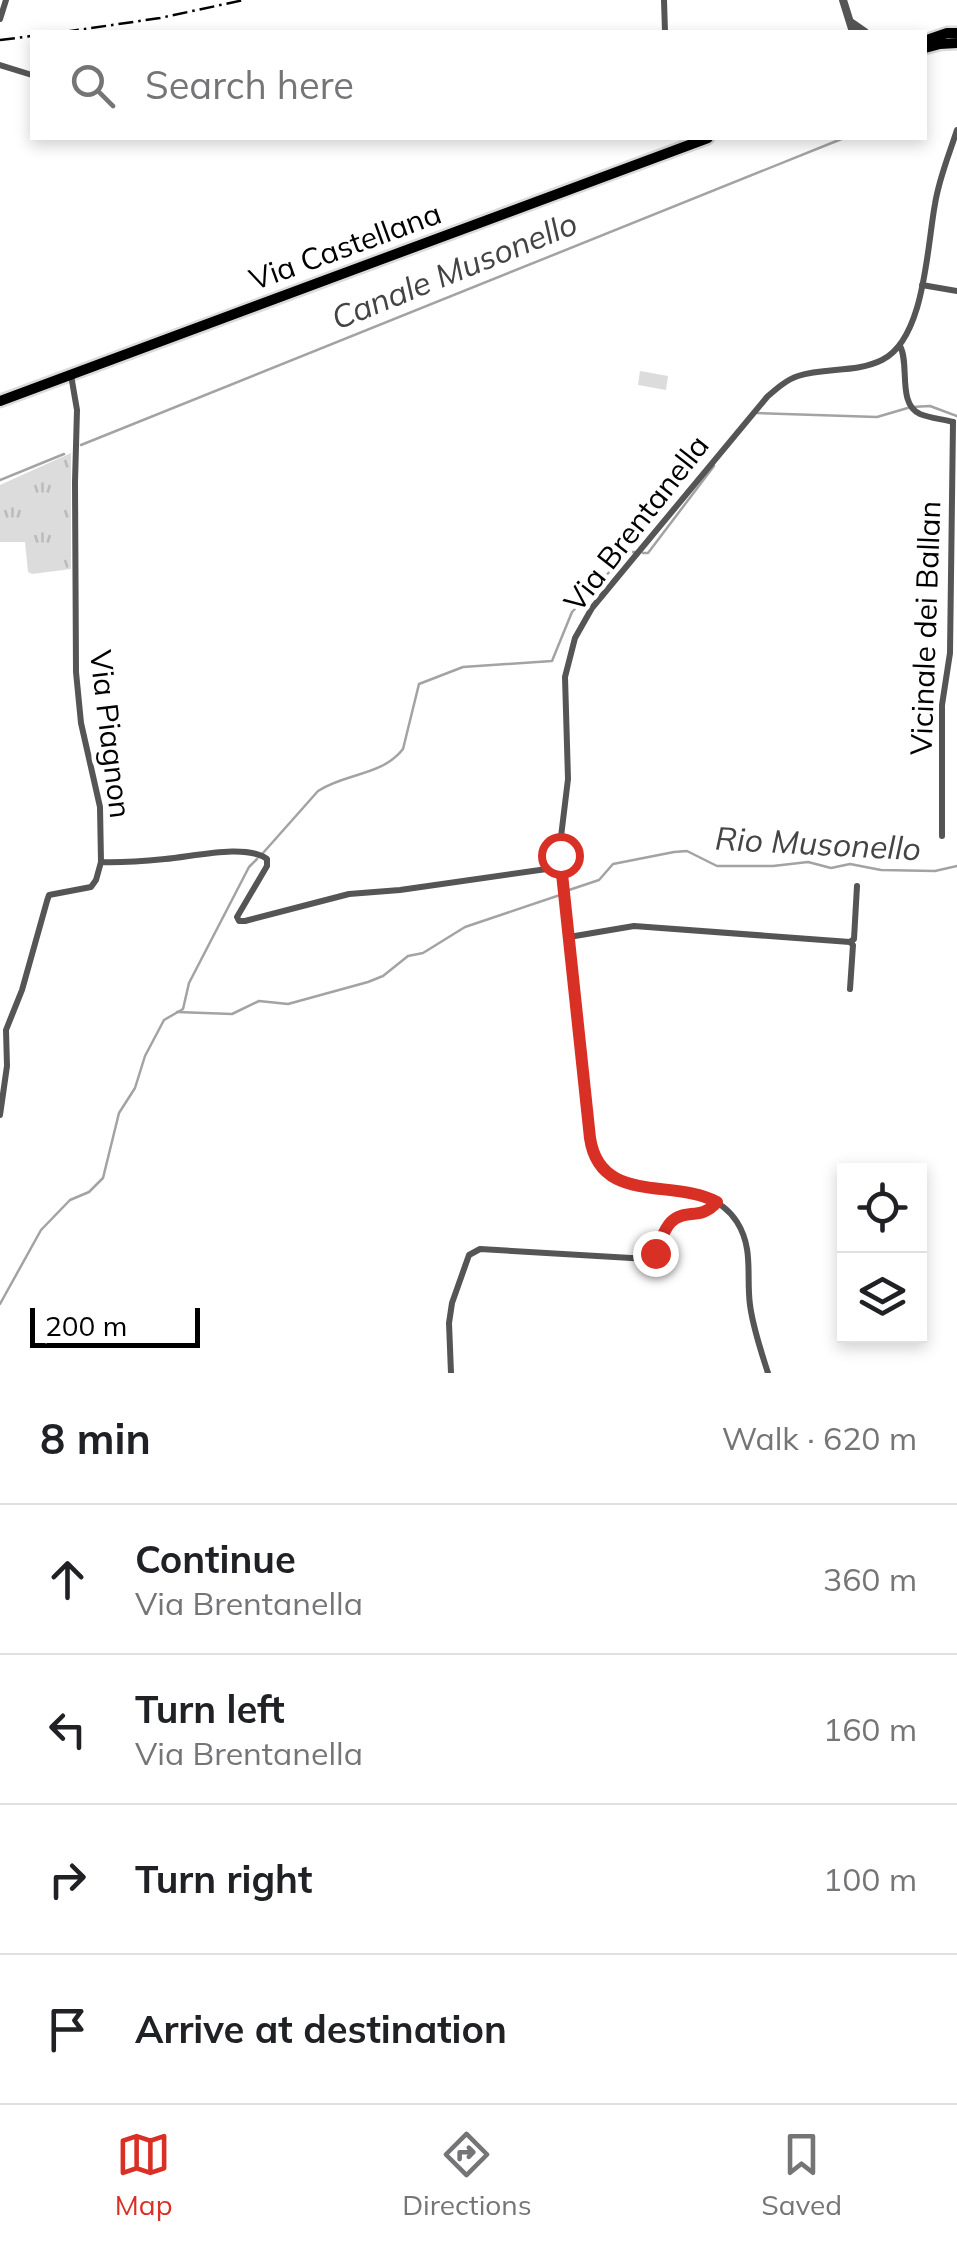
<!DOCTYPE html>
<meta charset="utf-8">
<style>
:root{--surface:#fff;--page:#f6f6f6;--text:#202124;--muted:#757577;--line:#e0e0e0;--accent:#d93025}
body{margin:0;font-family:Mulish,sans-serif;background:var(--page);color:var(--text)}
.controls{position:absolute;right:30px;bottom:30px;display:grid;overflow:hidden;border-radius:0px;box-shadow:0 5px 15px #0003}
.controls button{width:90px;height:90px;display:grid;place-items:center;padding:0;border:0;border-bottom:2px solid var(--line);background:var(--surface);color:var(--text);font:50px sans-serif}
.scale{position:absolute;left:30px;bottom:25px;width:170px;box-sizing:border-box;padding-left:10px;border:5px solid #000;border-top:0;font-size:28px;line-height:35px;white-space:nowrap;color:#000;-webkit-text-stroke:8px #fff;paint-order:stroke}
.stop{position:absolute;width:30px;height:30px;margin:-22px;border:8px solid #d93025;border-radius:50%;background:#fff}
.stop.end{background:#d93025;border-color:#fff;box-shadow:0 2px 10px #0008}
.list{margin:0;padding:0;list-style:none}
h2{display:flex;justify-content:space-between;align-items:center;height:130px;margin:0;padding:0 40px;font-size:42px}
h2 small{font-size:32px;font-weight:400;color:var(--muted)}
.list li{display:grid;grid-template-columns:65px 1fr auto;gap:30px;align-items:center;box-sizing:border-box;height:150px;padding:0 40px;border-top:2px solid var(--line)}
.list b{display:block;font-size:38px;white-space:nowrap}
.list p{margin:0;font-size:32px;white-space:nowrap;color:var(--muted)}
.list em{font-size:32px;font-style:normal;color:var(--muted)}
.icon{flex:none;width:55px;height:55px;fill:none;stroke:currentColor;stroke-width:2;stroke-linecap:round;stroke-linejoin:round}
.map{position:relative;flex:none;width:957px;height:1373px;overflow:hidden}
.search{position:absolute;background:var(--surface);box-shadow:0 5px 15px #0003;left:30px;right:30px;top:30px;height:110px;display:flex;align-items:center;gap:25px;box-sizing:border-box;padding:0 35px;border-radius:0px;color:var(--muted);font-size:38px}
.sheet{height:730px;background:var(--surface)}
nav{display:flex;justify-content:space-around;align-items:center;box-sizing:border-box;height:140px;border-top:2px solid var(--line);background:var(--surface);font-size:28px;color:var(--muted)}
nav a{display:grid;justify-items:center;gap:5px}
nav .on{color:var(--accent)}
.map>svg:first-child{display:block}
.grass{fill:url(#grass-tufts)}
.garden{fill:#dcdcdc}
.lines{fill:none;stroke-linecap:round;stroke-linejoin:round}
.stream{stroke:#a3a3a3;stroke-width:2.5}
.primary-casing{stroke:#dbdbdb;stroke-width:15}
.minor{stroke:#555;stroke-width:6}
.tertiary{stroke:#555;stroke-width:8}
.primary{stroke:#000;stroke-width:10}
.rail{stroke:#000;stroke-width:2.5;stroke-dasharray:15 5 2.5 5;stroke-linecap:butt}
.route{stroke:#d93025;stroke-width:12}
.labels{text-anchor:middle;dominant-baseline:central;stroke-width:9;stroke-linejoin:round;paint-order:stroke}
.street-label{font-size:30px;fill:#000;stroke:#fff}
.water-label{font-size:32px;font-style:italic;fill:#444;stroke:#fff}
</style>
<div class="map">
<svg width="957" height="1373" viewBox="0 0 957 1373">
<defs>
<pattern id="grass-tufts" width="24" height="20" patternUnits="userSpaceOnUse" patternTransform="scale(2.5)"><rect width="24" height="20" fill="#dcdcdc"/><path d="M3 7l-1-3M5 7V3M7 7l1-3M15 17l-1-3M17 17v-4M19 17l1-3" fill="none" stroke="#bbb"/></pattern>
</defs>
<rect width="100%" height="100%" fill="#fff"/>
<!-- grass -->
<path class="grass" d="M71,453V569L32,574L28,572L25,542H0V485Z"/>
<!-- garden -->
<path class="garden" d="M640,371L668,376L666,390L638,385Z"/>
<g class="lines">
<!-- stream -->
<g class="stream">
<path d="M924,98H925"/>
<path d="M756,413L877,417L911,407L930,406L957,416"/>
<path d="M81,445L844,138"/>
<path d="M0,480L64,454"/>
<path d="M643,553H648L714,466"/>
<path d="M263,853L318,791C345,773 382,776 403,749L419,684L463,667L552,661L572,612L628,552H637"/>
<path d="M569,890L599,880L613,864L674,852L687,851L717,866H773L808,862L831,868L850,864L881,870L935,871L957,866"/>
<path d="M177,1012L232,1014L259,1001L288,1004L368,982L383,976L408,956L423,953L465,927L560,895"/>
<path d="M0,1304L41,1230L70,1200L89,1192L103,1178L119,1113L135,1088L145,1056L164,1020L183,1009L189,983L249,867L257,859"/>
</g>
<!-- primary casing -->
<g class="primary-casing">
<g id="primary">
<path d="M924,41L947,33H957"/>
<path d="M925,48L940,44L957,43"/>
<path d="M0,401L708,138"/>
</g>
</g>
<!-- minor -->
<g class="minor">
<path d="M664,0L665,32"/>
<path d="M0,19L6,0"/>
<path d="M0,65L32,75"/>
<path d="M922,285L957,291"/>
<path d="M900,346C910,364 897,404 920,414C930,418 942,419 953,422"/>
<path d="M942,836V705L950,653L953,422"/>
<path d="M101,862C122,863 144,861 165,859C192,857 245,843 267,859V866L237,917L239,921H245L349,894L400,890L561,867"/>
<path d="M569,937L634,926L850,942L853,945L850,989"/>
<path d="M850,942L854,939L857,886"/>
<path d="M0,1115L7,1066L6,1030L22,990L47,901L49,895L91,887L96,880L101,862L100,807L81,723L76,672L75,482L77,410L71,375"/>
<path d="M451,1373L449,1323L452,1303L469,1255L480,1249L648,1259C660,1248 660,1232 671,1222C686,1208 701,1222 717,1202"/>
<path d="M768,1373C761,1351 753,1328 750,1305C746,1276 754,1249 737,1222C702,1167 616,1212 592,1151L560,845L568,779L565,677L575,638L592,608L767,397C776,389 786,380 798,376C825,367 856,373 882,360C925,339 927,246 935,204C939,178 949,155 957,130"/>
</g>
<!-- tertiary -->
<g class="tertiary">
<path d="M843,0L853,32"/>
<path d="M852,23L865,32"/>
</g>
<!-- primary -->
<use href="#primary" class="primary"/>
<!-- rail -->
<g class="rail">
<path d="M64,32L160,18L244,0"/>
<path d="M0,40L32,36"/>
</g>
</g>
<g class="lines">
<!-- route -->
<path class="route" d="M560,855L590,1138C600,1205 672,1178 717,1202C701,1221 685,1208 671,1222C663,1230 660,1244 655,1253"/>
</g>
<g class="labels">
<!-- street labels -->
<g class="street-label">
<text transform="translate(345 246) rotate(-20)">Via Castellana</text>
<text transform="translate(636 523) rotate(-52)">Via Brentanella</text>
<text transform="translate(925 628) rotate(-88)">Vicinale dei Ballan</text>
<text transform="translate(111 734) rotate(83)">Via Piagnon</text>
</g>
<!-- water labels -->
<g class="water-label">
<text transform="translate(454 270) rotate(-22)">Canale Musonello</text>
<text transform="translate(818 843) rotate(3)">Rio Musonello</text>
</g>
</g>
</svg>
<div class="controls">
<button><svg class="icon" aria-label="locate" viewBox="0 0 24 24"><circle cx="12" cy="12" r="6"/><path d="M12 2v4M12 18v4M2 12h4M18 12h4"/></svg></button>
<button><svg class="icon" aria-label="layers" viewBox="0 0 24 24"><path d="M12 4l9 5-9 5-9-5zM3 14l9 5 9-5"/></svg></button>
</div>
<div class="scale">200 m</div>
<div class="stop" style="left:560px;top:855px"></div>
<div class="stop end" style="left:655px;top:1253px"></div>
<div class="search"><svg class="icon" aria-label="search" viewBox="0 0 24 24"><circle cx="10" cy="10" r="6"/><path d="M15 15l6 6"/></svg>Search here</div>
</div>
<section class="sheet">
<h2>8 min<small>Walk · 620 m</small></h2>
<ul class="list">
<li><svg class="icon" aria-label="ahead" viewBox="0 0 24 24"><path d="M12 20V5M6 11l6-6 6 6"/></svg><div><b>Continue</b><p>Via Brentanella</p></div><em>360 m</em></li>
<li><svg class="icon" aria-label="left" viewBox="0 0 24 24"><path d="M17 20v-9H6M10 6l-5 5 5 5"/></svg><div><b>Turn left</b><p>Via Brentanella</p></div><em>160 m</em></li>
<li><svg class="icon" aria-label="right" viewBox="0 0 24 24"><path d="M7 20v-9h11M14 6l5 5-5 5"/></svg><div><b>Turn right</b></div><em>100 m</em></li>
<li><svg class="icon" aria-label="arrive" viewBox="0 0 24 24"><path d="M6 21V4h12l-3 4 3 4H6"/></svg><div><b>Arrive at destination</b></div></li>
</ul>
</section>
<nav>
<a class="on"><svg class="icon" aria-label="map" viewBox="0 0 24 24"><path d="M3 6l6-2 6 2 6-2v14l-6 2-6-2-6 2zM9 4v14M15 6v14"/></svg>Map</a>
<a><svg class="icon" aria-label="directions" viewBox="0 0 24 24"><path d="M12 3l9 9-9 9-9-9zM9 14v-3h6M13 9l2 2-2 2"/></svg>Directions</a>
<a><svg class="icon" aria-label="saved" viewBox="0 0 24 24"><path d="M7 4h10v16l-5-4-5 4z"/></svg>Saved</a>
</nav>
